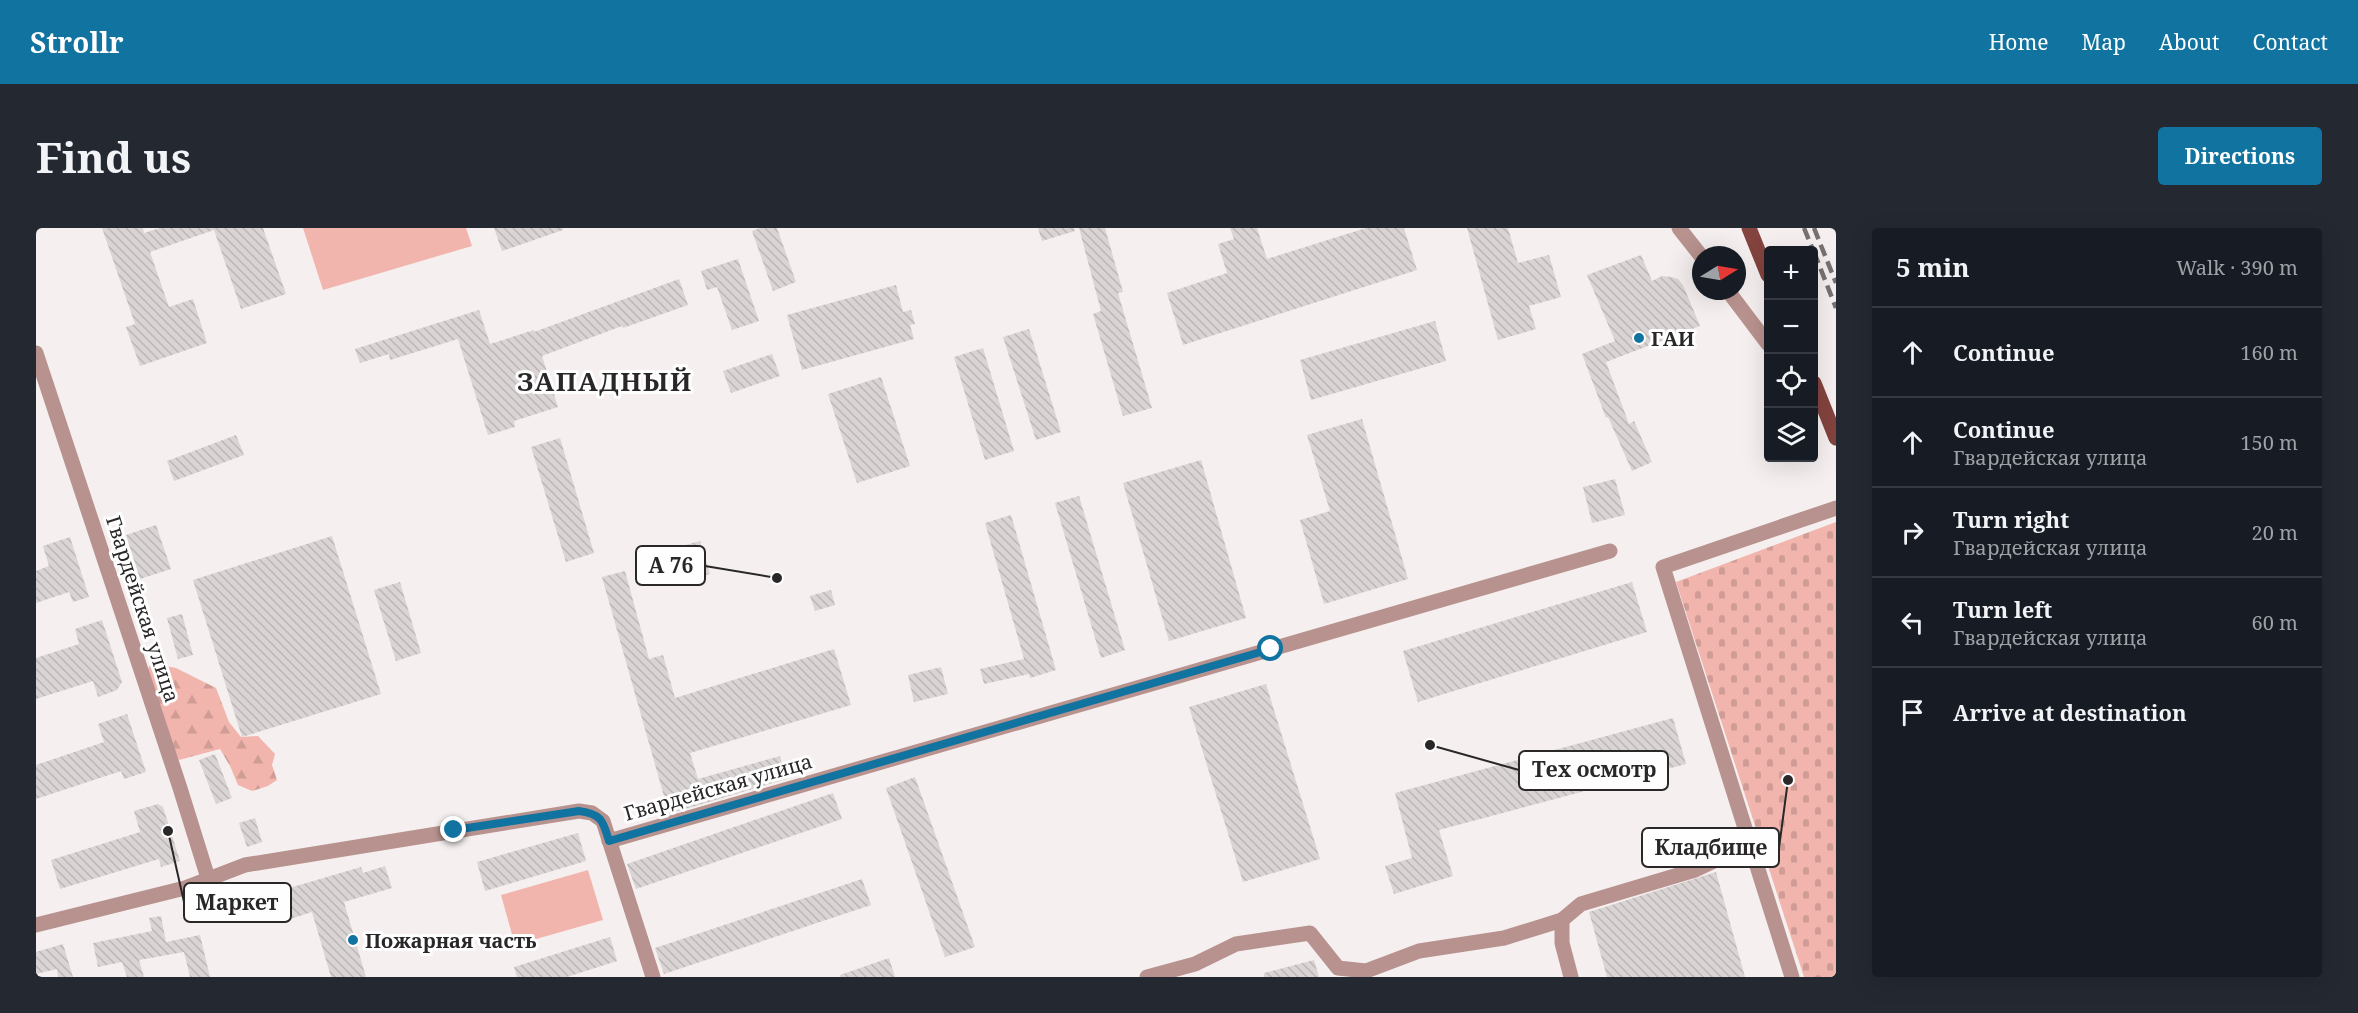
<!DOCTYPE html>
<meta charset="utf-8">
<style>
:root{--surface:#171b24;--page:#242831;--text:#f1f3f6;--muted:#9ea1a6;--line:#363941;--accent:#1173a0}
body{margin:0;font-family:"Noto Serif",serif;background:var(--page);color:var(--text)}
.controls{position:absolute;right:18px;top:18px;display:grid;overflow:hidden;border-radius:6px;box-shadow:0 6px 24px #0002}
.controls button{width:54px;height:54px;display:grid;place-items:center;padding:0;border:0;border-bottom:2px solid var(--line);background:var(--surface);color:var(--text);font:30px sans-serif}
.compass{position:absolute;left:1656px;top:18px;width:54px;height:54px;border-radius:50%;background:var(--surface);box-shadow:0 6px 24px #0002;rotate:79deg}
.stop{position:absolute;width:18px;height:18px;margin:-14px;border:4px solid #1173a0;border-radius:50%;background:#fff}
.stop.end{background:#1173a0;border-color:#fff;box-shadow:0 2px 6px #0008}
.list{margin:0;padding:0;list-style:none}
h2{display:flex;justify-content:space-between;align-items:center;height:78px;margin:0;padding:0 24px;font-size:26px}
h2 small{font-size:20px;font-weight:400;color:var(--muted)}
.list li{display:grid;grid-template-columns:39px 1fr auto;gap:18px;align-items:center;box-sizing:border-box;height:90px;padding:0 24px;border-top:2px solid var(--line)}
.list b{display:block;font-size:22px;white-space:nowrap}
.list p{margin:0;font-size:20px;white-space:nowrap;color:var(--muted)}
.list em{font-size:20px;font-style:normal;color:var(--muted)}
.icon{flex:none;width:33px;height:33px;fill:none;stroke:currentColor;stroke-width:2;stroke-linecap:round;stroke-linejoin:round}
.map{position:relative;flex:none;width:1800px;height:749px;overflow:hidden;border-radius:6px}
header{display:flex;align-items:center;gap:36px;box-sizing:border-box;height:84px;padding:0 30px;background:var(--accent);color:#fff}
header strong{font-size:28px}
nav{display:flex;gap:33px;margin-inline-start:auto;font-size:21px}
.intro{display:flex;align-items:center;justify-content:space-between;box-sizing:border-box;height:144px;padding:0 36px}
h1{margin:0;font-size:42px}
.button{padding:15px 27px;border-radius:6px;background:var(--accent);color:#fff;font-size:21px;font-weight:700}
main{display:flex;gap:36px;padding:0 36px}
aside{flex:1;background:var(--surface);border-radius:6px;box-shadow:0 6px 24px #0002}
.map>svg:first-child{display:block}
.forest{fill:url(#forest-firs)}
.cemetery{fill:url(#cemetery-stones)}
.pitch{fill:#f2b5ae}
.building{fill:url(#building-back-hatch)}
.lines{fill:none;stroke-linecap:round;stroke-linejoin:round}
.street{stroke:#b8928e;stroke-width:15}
.primary{stroke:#83433e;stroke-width:15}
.rail{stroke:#767272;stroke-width:4.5;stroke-dasharray:12 6;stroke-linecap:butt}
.route{stroke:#1173a0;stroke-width:8}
.poi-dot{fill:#1173a0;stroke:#fefefe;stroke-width:2}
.labels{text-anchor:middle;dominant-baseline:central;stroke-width:6;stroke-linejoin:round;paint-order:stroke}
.poi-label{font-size:20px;font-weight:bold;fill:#292727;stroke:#fefefe;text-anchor:start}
.street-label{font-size:20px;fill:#292727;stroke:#fefefe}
.district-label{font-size:26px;font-weight:bold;letter-spacing:1.5px;fill:#292727;stroke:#fefefe}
.leader{fill:none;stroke:#292727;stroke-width:2}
.callout-dot{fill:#292727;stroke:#fefefe;stroke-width:2}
.callout{fill:#fefefe;stroke:#292727;stroke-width:2}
.callout-label{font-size:21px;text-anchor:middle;font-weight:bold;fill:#292727}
</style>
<header>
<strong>Strollr</strong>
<nav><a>Home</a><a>Map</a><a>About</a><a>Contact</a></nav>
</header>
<div class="intro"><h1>Find us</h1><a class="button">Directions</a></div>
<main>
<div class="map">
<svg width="1800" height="749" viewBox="0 0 1800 749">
<defs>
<pattern id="forest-firs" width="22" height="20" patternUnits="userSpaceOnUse" patternTransform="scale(1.5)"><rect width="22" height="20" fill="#f2b5ae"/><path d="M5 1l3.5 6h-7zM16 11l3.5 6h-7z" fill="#d09c96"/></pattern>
<pattern id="cemetery-stones" width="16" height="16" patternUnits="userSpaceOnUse" patternTransform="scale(1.5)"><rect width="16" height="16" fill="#f2b5ae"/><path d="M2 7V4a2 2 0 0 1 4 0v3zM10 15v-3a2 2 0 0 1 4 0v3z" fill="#d09c96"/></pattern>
<pattern id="building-back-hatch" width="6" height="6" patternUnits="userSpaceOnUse" patternTransform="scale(1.5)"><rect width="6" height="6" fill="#dad5d4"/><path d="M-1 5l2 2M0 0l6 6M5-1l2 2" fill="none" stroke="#bbb7b6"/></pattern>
</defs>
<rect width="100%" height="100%" fill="#f5f0ef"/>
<!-- forest -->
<path class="forest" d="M115,435L140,440L180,460L193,494L205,509L222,508L239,526L236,537L241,552L232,558L216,563L202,557L194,538L184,521L143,532L132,512L111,443Z"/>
<!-- cemetery -->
<path class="cemetery" d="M1800,294V749H1768L1640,354Z"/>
<!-- pitch -->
<g class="pitch">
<path d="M267,0H430L436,18L287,62Z"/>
<path d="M552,642L567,692L479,717L465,667Z"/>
</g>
<!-- building -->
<g class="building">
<path d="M66,0H107L108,5L124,0H227L250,66L205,81L178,2L114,24L133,79L157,71L171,115L104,138L90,99L99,96Z"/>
<path d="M458,0H527V2L466,23Z"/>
<path d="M724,0H741L760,54L737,63L716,3Z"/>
<path d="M1002,0H1038L1039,3L1006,13Z"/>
<path d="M1043,0H1069L1087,64L1082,65L1116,180L1087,188L1057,86L1065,83Z"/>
<path d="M1194,0H1221L1231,31L1330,0H1368L1381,42L1147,117L1131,65L1191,45L1182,16L1198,11Z"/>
<path d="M1431,0H1472L1482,35L1513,27L1525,69L1493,78L1500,101L1462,112Z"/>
<path d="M1605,27L1616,53L1626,48L1635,49L1642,51L1647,57L1664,98L1570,134L1593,196L1598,193L1616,234L1596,243L1572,189L1570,190L1546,126L1579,113L1551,47Z"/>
<path d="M702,31L723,93L696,102L681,59L671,62L665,43Z"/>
<path d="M643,51L652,77L587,100L586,98L506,128L522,179L478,193L479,199L452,207L422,111L354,132L353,126L324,135L319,121L443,82L454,116L498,102V104Z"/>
<path d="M860,57L867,84L875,82L879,96L874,97L878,111L766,142L751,87Z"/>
<path d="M1399,93L1410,133L1275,172L1264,132Z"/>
<path d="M993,101L1025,204L1000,212L967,109Z"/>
<path d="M947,120L978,223L949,232L918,129Z"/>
<path d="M736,126L744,148L695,165L687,143Z"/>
<path d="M845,149L874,238L821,255L792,166Z"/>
<path d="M1326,191L1372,351L1288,376L1264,292L1294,283L1271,207Z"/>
<path d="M200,207L208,227L138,253L131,233Z"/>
<path d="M524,210L558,325L530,334L495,219Z"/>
<path d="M1165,232L1210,390L1133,413L1087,255Z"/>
<path d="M1579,251L1589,287L1556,295L1547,259Z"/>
<path d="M1043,268L1089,422L1065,430L1019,275Z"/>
<path d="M975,287L1020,442L994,450L993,446L948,456L944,441L988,431L949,295Z"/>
<path d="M120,297L135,341L104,351L90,307Z"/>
<path d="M296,308L345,466L206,509L157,352Z"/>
<path d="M34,309L53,369L37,374L33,364L0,375V343L13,338L7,318Z"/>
<path d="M664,313L674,346L637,357L628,323Z"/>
<path d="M589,343L613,431L627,427L639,470L798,421L815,477L654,525L662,551L744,528L750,551L633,586L566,349Z"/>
<path d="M364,354L385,425L360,433L338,362Z"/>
<path d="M1596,354L1611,404L1382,474L1367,423Z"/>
<path d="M795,362L799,377L779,383L774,368Z"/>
<path d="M146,386L157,427L142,431L131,390Z"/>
<path d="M66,392L86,454L81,462L62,469L57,453L0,471V430L43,416L39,401Z"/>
<path d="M905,439L912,466L878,474L872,447Z"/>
<path d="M1230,456L1284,631L1207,654L1153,479Z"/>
<path d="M91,486L110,544L88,551L85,543L0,571V537L68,514L62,496Z"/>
<path d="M1637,490L1650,536L1403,602L1417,648L1358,666L1349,638L1376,630L1359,565Z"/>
<path d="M179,526L196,570L180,576L163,532Z"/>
<path d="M879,549L939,719L909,729L850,560Z"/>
<path d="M797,565L806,591L600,661L591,636Z"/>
<path d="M122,576L127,579L144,633L125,639L123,631L24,661L15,632L104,604L98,583Z"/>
<path d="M219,590L226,614L211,619L203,595Z"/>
<path d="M542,605L550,633L449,663L441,634Z"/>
<path d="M349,638L356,660L308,674L330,749H295L276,684L251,692L243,663L325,639L327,645Z"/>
<path d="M1680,644L1709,749H1571L1553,684Z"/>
<path d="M826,651L835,677L628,746L619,720Z"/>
<path d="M125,688L130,714L164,707L174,749H154L148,724L103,732L108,749H91L86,734L62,739L57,715L116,703L113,690Z"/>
<path d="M574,709L581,733L531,749H481L478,739Z"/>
<path d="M27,716L37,749H22L21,741L0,746V724Z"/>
<path d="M853,730L859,749H804V747Z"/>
<path d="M1278,732L1283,749H1228V745Z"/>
</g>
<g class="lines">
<!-- street -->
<g class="street">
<path d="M1643,0L1665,28"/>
<path d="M1692,63L1732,116"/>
<path d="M0,125L144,560L172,650"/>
<path d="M573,613L1574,323"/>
<path d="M1714,616L1627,339L1800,280"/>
<path d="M1526,692V715L1535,749"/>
<path d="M0,697L149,660L209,637L543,583L556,585L567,593L617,749"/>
<path d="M1111,749L1159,736L1200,716L1274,705L1302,740L1330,743L1383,723L1468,710L1526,692L1545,676L1659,642L1714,616L1756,749"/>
</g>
<!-- primary -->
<g class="primary">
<path d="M1713,0L1732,47"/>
<path d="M1778,155L1800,210"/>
</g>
<!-- rail -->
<g class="rail">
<path d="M1768,0L1777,22"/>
<path d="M1778,0L1800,55"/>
<path d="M1778,24L1800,80"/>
</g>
</g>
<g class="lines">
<!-- route -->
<path class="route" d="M418,602L543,583C566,586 567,593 573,613L1235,421"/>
</g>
<!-- markers -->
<g class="poi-dot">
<circle cx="1603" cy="110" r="6"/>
<circle cx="317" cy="712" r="6"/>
</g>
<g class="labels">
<!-- poi labels -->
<g class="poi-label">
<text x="1615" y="110">ГАИ</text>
<text x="329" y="712">Пожарная часть</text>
</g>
<!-- street labels -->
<g class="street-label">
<text transform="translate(107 381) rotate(72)">Гвардейская улица</text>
<text transform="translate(682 559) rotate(-16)">Гвардейская улица</text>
</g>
<!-- district labels -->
<g class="district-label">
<text x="569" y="153">ЗАПАДНЫЙ</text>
</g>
</g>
<!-- callouts -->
<path class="leader" d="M741 350L669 338M1394 517L1483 542M1752 552L1743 620M132 603L148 674"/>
<g class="callout-dot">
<circle cx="741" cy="350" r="6"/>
<circle cx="1394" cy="517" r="6"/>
<circle cx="1752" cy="552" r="6"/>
<circle cx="132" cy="603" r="6"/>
</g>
<g class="callout">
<rect x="600" y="318" width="69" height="39" rx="6"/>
<rect x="1483" y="523" width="149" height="39" rx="6"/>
<rect x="1606" y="600" width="137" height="39" rx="6"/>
<rect x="148" y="655" width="107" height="39" rx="6"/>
</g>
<g class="callout-label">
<text x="635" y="345">А 76</text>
<text x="1558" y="549">Тех осмотр</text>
<text x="1675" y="627">Кладбище</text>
<text x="201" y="682">Маркет</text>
</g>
</svg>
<div class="controls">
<button>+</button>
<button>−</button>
<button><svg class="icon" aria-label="locate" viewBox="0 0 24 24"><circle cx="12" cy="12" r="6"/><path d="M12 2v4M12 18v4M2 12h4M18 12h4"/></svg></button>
<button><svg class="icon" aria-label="layers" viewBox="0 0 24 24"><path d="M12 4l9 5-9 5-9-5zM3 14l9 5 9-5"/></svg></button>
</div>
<svg class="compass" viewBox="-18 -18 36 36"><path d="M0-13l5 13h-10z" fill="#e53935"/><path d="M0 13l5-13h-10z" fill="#9ea1a6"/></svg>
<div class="stop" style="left:1235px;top:421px"></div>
<div class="stop end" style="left:418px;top:602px"></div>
</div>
<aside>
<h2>5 min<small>Walk · 390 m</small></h2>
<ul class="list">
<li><svg class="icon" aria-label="ahead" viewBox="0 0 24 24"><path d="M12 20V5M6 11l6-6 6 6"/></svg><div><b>Continue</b></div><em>160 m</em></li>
<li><svg class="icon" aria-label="ahead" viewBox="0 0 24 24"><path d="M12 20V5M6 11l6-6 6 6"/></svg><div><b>Continue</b><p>Гвардейская улица</p></div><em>150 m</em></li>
<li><svg class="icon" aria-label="right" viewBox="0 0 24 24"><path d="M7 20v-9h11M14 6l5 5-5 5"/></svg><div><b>Turn right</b><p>Гвардейская улица</p></div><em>20 m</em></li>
<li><svg class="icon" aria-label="left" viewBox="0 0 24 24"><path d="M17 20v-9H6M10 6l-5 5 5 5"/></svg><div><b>Turn left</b><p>Гвардейская улица</p></div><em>60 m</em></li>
<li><svg class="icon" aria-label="arrive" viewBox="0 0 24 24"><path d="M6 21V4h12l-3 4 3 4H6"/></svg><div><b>Arrive at destination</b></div></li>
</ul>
</aside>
</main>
